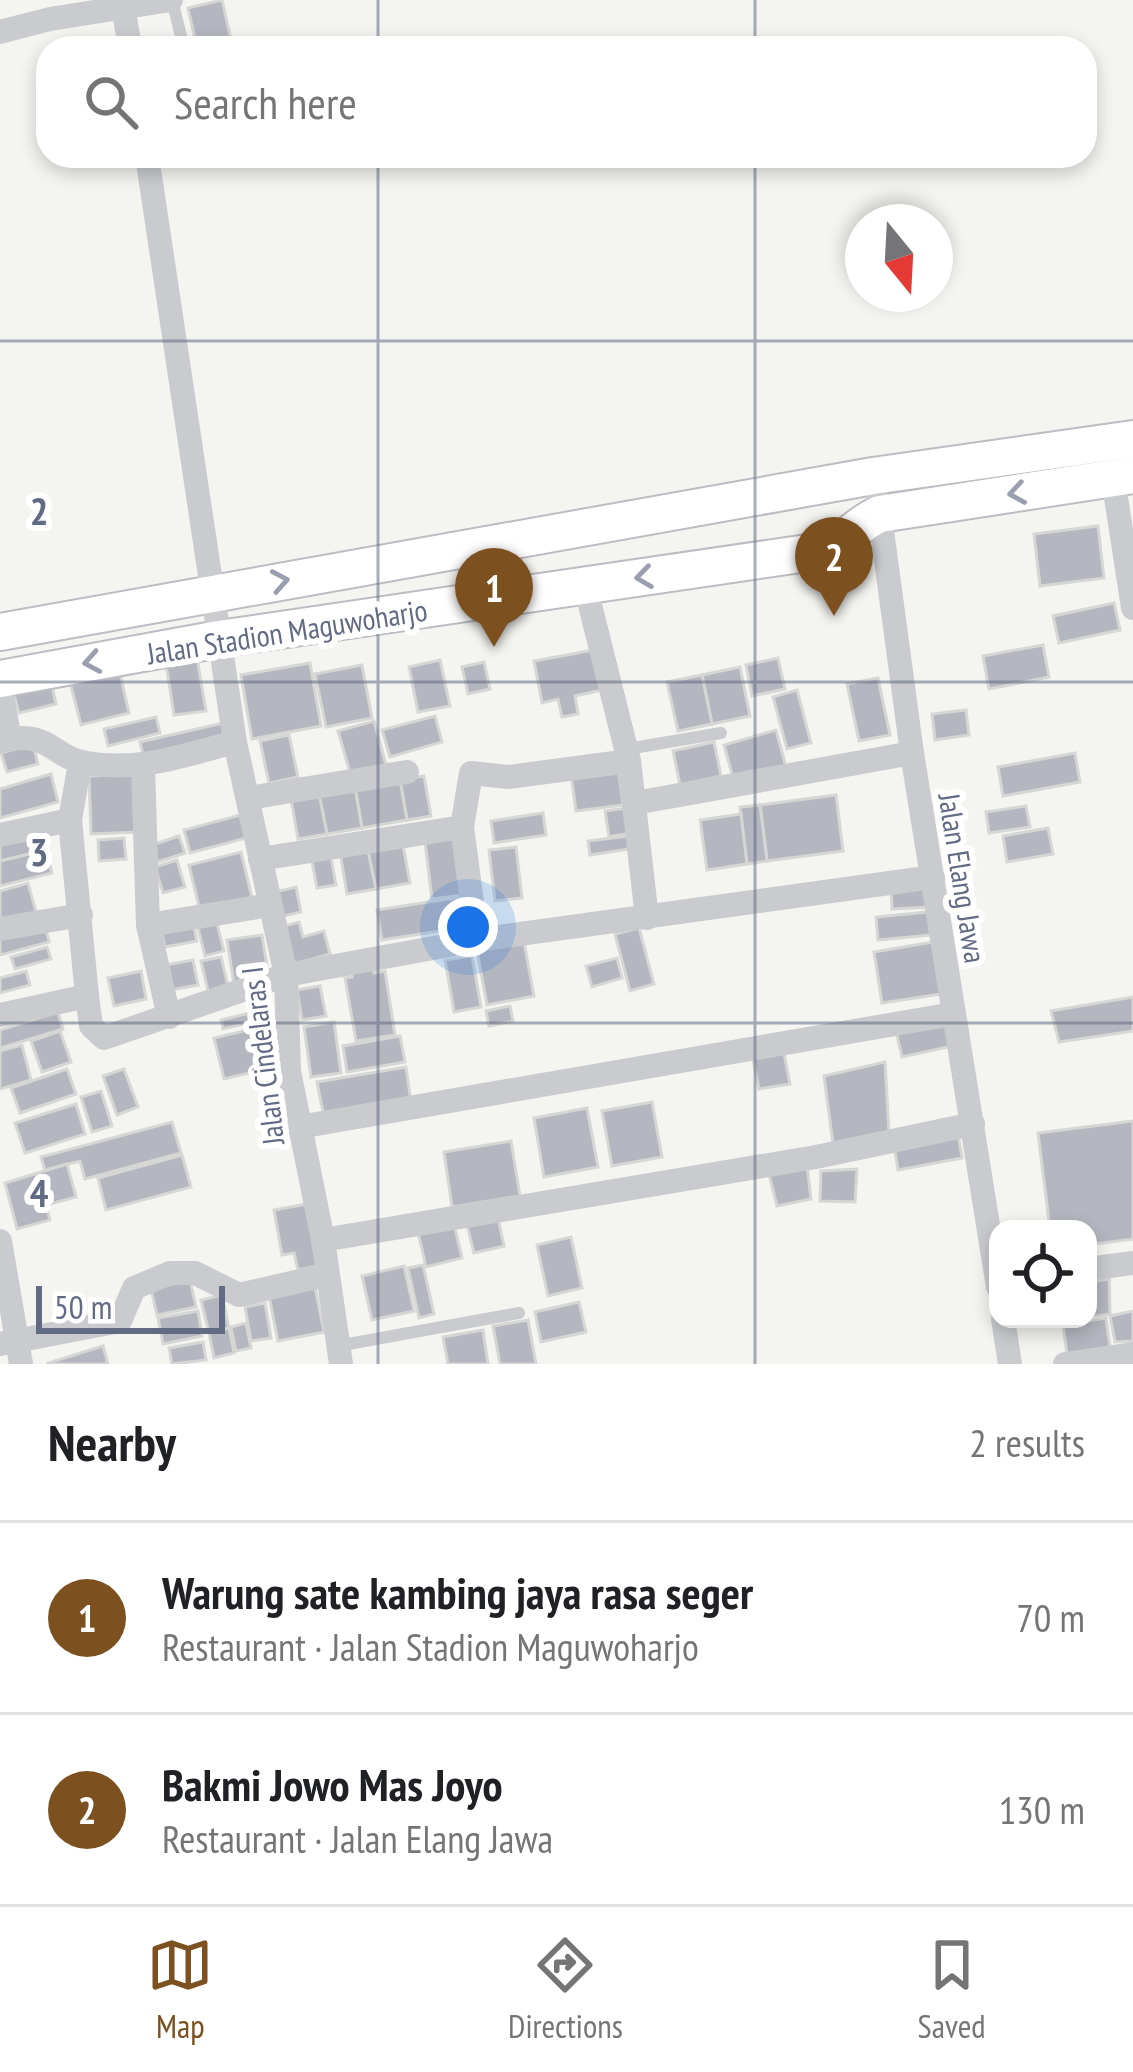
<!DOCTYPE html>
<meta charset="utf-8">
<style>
:root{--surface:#fff;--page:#f2f2f2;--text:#202124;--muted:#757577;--line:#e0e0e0;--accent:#7c501f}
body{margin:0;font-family:"PT Sans Narrow",sans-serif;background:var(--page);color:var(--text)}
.controls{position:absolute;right:36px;bottom:36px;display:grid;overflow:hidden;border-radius:24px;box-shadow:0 6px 18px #0003}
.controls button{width:108px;height:108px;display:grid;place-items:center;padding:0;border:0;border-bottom:3px solid var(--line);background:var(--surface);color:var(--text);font:60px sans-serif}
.compass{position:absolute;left:845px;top:204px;width:108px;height:108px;border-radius:50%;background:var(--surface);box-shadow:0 6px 18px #0003;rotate:162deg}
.scale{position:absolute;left:36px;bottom:30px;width:189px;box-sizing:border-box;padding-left:12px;border:6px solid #626b84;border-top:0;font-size:33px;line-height:42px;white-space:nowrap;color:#626b84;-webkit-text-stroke:9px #fff;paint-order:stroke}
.you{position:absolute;left:468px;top:927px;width:42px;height:42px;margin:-30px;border:9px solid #fff;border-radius:50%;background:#1a73e8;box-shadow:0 0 0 18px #1a73e833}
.badge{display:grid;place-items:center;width:78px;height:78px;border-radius:50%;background:var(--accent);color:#fff;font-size:39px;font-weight:700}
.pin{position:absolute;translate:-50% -99px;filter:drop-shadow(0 3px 6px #0008)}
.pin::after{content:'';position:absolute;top:63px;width:42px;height:36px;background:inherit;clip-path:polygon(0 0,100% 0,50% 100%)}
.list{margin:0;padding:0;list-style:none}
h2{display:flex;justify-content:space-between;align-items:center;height:156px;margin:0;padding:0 48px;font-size:51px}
h2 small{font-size:39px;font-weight:400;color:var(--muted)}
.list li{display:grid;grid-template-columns:78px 1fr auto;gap:36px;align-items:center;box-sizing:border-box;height:192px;padding:0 48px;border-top:3px solid var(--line)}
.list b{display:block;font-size:45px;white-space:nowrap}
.list p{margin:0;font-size:39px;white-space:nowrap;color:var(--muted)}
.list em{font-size:39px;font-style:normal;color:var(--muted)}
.icon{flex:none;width:66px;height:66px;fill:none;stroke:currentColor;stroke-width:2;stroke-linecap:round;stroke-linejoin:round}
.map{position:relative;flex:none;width:1133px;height:1364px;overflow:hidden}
.search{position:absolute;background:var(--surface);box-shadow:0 6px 18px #0003;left:36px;right:36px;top:36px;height:132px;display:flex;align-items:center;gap:30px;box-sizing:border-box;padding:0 42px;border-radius:36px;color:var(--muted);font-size:45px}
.sheet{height:540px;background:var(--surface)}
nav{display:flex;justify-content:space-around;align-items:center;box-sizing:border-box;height:168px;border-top:3px solid var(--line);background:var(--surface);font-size:33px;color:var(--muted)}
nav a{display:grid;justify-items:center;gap:6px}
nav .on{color:var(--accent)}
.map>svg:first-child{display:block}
.building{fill:#b4b7bf;stroke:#d6d6d4;stroke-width:3}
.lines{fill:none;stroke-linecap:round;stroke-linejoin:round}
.secondary-casing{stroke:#bbbdc3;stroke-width:40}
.service{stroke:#c9cbcf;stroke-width:12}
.minor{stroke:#c9cbcf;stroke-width:24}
.secondary{stroke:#fff;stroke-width:36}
.oneway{stroke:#999faf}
.grid{fill:none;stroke:#626b84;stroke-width:3;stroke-opacity:0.55}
.labels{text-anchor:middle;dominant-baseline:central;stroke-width:12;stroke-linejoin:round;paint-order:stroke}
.street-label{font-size:30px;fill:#626b84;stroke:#fff}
.grid-label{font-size:39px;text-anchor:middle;font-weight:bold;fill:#626b84;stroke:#fff;stroke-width:12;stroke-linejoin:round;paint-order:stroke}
</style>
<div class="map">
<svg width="1133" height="1364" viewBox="0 0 1133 1364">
<rect width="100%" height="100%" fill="#f4f5f1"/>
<!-- building -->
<g class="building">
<path d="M222,0L233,48H197L188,8Z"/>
<path d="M1098,526L1104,578L1040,586L1034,534Z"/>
<path d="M1114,603L1120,630L1059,643L1053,616Z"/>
<path d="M1043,645L1049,677L989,689L983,656Z"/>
<path d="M594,650L602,690L575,696L578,714L562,717L558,699L542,703L534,661Z"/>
<path d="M197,658L206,711L174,715L166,664Z"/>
<path d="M778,658L785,689L752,696L746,665Z"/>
<path d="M440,660L450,706L418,712L409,667Z"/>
<path d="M484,662L490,689L468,694L462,667Z"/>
<path d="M310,663L321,726L252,739L241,675Z"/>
<path d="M362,665L372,718L326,727L315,674Z"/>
<path d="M740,667L750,716L712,724L702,675Z"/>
<path d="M119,669L129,713L81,725L70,682Z"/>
<path d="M702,675L712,724L678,731L667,682Z"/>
<path d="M878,678L890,735L859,741L847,684Z"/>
<path d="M51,682L56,704L19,713L13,692Z"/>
<path d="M797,690L811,743L787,749L773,697Z"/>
<path d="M966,710L969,735L935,740L932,714Z"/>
<path d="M435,716L442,742L390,757L382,730Z"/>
<path d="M156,717L160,733L108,746L104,729Z"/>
<path d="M374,721L387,769L352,779L338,731Z"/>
<path d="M223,723L227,741L144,760L140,742Z"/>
<path d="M776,730L786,767L734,781L724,745Z"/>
<path d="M289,735L298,777L269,783L260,741Z"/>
<path d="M714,742L721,776L680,785L673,751Z"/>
<path d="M33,744L38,764L7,772L1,753Z"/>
<path d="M1075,753L1080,782L1003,796L998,767Z"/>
<path d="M618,767L623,805L576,811L571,774Z"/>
<path d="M51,774L58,802L0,818V789Z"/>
<path d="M137,774L139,832L91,834L89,776Z"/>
<path d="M424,776L431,816L407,820L400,780Z"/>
<path d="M400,780L407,820L362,828L355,788Z"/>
<path d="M355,788L362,828L327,834L319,794Z"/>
<path d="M319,794L327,834L298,839L291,799Z"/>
<path d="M836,795L843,851L767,861L760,805Z"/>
<path d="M760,805L767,861L747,864L740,807Z"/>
<path d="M1026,806L1030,827L989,833L986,812Z"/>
<path d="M627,808L630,833L609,837L605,811Z"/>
<path d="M543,813L546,835L494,843L491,821Z"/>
<path d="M741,814L747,864L707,870L700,820Z"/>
<path d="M240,815L246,838L190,853L184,830Z"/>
<path d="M40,828L46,850L0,861V838Z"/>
<path d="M1048,828L1053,854L1007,862L1003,836Z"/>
<path d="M179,836L185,853L158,862L152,845Z"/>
<path d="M628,836L629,849L590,855L588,841Z"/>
<path d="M124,838L126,859L99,861L98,840Z"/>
<path d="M457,838L463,895L432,899L425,842Z"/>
<path d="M402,840L410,883L376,889L367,847Z"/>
<path d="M367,847L376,889L347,894L340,852Z"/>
<path d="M516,847L522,898L495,901L489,850Z"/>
<path d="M46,850L52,873L0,886V861Z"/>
<path d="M241,852L253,902L201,915L189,865Z"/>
<path d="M330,852L336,885L317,888L311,856Z"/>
<path d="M177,860L185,887L163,893L155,867Z"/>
<path d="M28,883L36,912L0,922V891Z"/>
<path d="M929,885L931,907L892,909L891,888Z"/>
<path d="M296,887L301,912L280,917L275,892Z"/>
<path d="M461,897L466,927L382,940L377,910Z"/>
<path d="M928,912L931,935L878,940L876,917Z"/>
<path d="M192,919L197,941L165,947L160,926Z"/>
<path d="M216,920L224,951L205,956L197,924Z"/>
<path d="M299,922L303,937L324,931L330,954L292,965L281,927Z"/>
<path d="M45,925L49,942L0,955V936Z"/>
<path d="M639,928L654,984L630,991L615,934Z"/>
<path d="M262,935L269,978L234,984L227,940Z"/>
<path d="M523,937L534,996L487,1005L476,946Z"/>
<path d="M933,942L941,994L882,1003L874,952Z"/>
<path d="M47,947L51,959L15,969L11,957Z"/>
<path d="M472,956L481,1007L454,1012L445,960Z"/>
<path d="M221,957L229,990L209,995L201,961Z"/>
<path d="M617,958L622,978L592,987L586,966Z"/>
<path d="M193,960L198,985L171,990L166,965Z"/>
<path d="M373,964L374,973L385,971L395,1035L356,1041L345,978L352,977L351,968Z"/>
<path d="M26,971L30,985L0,993V978Z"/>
<path d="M141,971L146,999L114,1006L108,978Z"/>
<path d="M320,986L326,1016L302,1020L297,990Z"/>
<path d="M1133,997V1031L1059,1042L1051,1011Z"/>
<path d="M510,1006L513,1021L489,1026L486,1011Z"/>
<path d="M270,1008L273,1017L223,1029L221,1020Z"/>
<path d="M58,1012L63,1029L0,1048V1030Z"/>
<path d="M946,1017L952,1046L902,1057L895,1027Z"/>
<path d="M334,1022L341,1073L311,1077L304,1027Z"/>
<path d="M273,1024L282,1065L224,1079L214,1038Z"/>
<path d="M60,1031L71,1062L42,1072L31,1041Z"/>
<path d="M400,1036L405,1062L347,1072L343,1046Z"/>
<path d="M22,1045L31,1080L0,1089V1051Z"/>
<path d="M784,1053L790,1084L759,1089L753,1059Z"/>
<path d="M885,1062L889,1132L833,1144L824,1076Z"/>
<path d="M406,1067L411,1102L324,1117L317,1082Z"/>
<path d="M67,1069L76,1094L20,1113L11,1088Z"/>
<path d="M124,1069L138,1107L117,1115L103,1076Z"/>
<path d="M101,1091L112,1126L92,1132L81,1097Z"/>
<path d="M652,1102L662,1157L612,1166L602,1111Z"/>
<path d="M76,1104L85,1134L25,1153L15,1123Z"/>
<path d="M587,1108L598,1167L544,1177L534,1118Z"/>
<path d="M1133,1121V1239L1088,1245V1229H1050L1038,1133Z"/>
<path d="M172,1122L181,1153L85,1179L80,1161L45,1170L41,1157Z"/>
<path d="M958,1134L962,1158L898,1170L894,1145Z"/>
<path d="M511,1141L520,1196L452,1207L444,1152Z"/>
<path d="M182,1155L191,1187L106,1210L98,1178Z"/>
<path d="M67,1164L76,1197L46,1205L50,1220L17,1229L5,1183Z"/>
<path d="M807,1165L811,1199L777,1206L769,1174Z"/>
<path d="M857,1169L855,1202L820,1201L821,1171Z"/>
<path d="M307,1204L317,1266L298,1270L294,1253L282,1255L274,1210Z"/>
<path d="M498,1218L504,1246L474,1253L467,1225Z"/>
<path d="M454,1224L462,1258L426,1267L418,1232Z"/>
<path d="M571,1237L582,1288L548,1296L537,1245Z"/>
<path d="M423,1265L434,1314L419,1318L408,1268Z"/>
<path d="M404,1266L414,1311L372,1320L362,1276Z"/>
<path d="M1109,1279L1110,1314L1088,1317V1282Z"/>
<path d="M190,1280L196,1307L157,1315L151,1289Z"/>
<path d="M315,1287L324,1332L278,1341L269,1296Z"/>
<path d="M222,1295L229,1328L209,1333L201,1300Z"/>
<path d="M579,1302L586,1332L541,1342L535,1312Z"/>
<path d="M265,1303L271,1338L251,1341L245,1307Z"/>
<path d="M198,1311L202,1336L163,1344L158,1318Z"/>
<path d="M1133,1311V1341L1115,1342L1110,1316Z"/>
<path d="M1106,1318L1110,1347L1067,1354L1063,1325Z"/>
<path d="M528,1320L536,1364H500L493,1326Z"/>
<path d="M246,1323L251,1348L236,1351L231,1327Z"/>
<path d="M229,1328L234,1353L214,1358L209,1333Z"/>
<path d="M483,1330L488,1364H448L443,1337Z"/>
<path d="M203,1342L206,1360L172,1364L169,1348Z"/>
<path d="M103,1346L108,1364H48V1363Z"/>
</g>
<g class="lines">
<!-- secondary casing -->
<g class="secondary-casing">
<g id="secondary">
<path d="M0,632L873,476L1133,439"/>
<path d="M0,679L219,639L821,551C846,543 857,523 880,514L1133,475"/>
</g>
</g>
<!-- service -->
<g class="service">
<path d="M172,0L184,48"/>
<path d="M627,749L721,733"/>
<path d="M337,1346L519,1313"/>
</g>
<!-- minor -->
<g class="minor">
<path d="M122,0L130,48"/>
<path d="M0,32L50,19L171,0"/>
<path d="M147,156L235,742L286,975L289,1071L323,1240L341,1364"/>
<path d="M1113,478L1133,608"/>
<path d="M878,501L912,753L998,1287"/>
<path d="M585,585L629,761"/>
<path d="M0,687L10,739"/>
<path d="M0,741C51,729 50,757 87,763C139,772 185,755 235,742"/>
<path d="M80,763L70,820L87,996"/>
<path d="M143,767L148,925"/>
<path d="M249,798L407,772"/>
<path d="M635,803L912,753"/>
<path d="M462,827L477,940"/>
<path d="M0,835L70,820"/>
<path d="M260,859L462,827L471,773L508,777L629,761L647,918"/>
<path d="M0,929L81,915"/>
<path d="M0,1015L87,996L91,1026L104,1038L286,975L477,940L933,877"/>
<path d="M169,1017L148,925L270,905"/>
<path d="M299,1127L953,1014"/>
<path d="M323,1240L816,1157L973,1124"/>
<path d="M0,1241L21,1364"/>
<path d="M1088,1269L1133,1263"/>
<path d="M1003,1319L1010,1364"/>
<path d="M0,1344L120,1321L134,1288L170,1273H195L239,1295L326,1275"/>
<path d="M1065,1364L1133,1354"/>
</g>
<!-- secondary -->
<use href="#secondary" class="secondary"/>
</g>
<!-- one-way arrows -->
<defs><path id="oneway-chevron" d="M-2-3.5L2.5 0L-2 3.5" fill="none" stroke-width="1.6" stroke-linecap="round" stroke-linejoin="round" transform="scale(3)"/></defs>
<g class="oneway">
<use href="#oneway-chevron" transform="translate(1017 493) rotate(171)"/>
<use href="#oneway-chevron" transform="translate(644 577) rotate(172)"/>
<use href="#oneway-chevron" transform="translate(280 581) rotate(-10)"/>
<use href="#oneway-chevron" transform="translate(92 662) rotate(170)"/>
</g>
<!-- grid -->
<path class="grid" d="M378,0V48M755,0V48M378,156V1364M755,156V1364M0,341H1133M0,682H1133M0,1023H1133"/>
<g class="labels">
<!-- street labels -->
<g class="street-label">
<text transform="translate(287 631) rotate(-9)">Jalan Stadion Maguwoharjo</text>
<text transform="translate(963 878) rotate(81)">Jalan Elang Jawa</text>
<text transform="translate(262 1056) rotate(-97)">Jalan Cindelaras I</text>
</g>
</g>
<g class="grid-label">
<text x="39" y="525">2</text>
<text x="39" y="866">3</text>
<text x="39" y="1207">4</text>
</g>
</svg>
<div class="controls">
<button><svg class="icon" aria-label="locate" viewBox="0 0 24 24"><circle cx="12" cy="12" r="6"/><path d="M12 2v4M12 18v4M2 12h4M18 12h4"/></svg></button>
</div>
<svg class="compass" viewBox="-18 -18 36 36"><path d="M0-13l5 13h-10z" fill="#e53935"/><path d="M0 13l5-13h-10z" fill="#757577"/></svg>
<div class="scale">50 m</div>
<div class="you"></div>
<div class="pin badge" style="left:494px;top:647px">1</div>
<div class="pin badge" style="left:834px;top:616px">2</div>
<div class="search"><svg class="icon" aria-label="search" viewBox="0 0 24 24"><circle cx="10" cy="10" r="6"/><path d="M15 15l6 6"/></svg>Search here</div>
</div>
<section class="sheet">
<h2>Nearby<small>2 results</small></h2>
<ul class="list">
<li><span class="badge">1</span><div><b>Warung sate kambing jaya rasa seger</b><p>Restaurant · Jalan Stadion Maguwoharjo</p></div><em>70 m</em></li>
<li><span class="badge">2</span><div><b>Bakmi Jowo Mas Joyo</b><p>Restaurant · Jalan Elang Jawa</p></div><em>130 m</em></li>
</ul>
</section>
<nav>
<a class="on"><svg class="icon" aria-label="map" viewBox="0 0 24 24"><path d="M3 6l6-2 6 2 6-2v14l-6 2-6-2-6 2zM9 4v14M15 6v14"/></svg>Map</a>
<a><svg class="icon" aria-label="directions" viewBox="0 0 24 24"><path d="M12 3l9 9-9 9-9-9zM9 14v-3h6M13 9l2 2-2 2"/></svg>Directions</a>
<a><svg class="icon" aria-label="saved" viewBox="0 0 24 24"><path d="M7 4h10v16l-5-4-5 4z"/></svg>Saved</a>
</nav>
